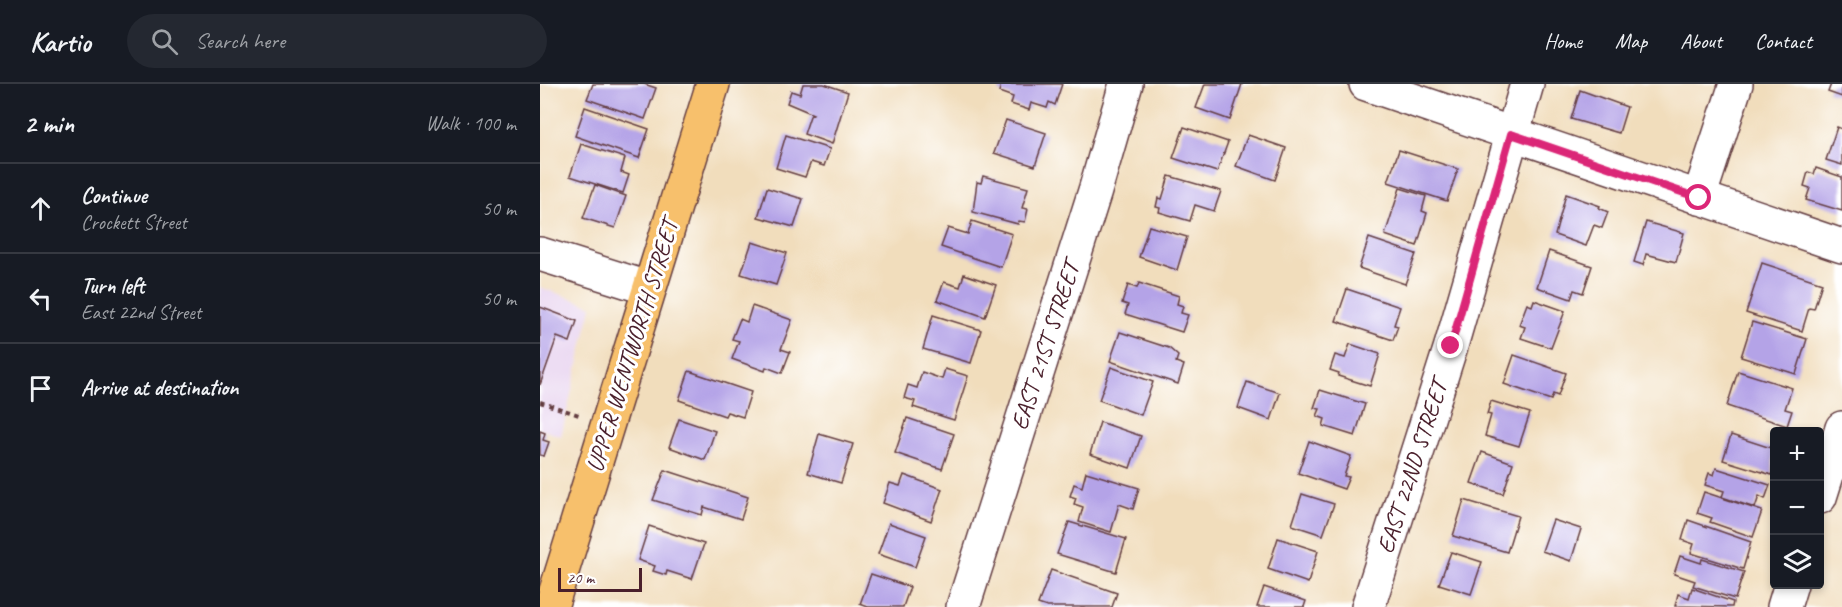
<!DOCTYPE html>
<meta charset="utf-8">
<style>
:root{--surface:#171b24;--page:#242831;--text:#f1f3f6;--muted:#9ea1a6;--line:#363941}
body{margin:0;font-family:Caveat,sans-serif;background:var(--page);color:var(--text)}
.controls{position:absolute;right:18px;bottom:18px;display:grid;overflow:hidden;border-radius:6px;box-shadow:0 3px 9px #0003}
.controls button{width:54px;height:54px;display:grid;place-items:center;padding:0;border:0;border-bottom:2px solid var(--line);background:var(--surface);color:var(--text);font:30px sans-serif}
.scale{position:absolute;left:18px;bottom:15px;width:84px;box-sizing:border-box;padding-left:6px;border:3px solid #4a1f2b;border-top:0;font-size:16px;line-height:21px;white-space:nowrap;color:#4a1f2b;-webkit-text-stroke:4px #fff;paint-order:stroke}
.stop{position:absolute;width:18px;height:18px;margin:-14px;border:4px solid #db2777;border-radius:50%;background:#fff}
.stop.end{background:#db2777;border-color:#fff;box-shadow:0 2px 6px #0008}
.list{margin:0;padding:0;list-style:none}
h2{display:flex;justify-content:space-between;align-items:center;height:78px;margin:0;padding:0 24px;font-size:26px}
h2 small{font-size:20px;font-weight:400;color:var(--muted)}
.list li{display:grid;grid-template-columns:39px 1fr auto;gap:18px;align-items:center;box-sizing:border-box;height:90px;padding:0 24px;border-top:2px solid var(--line)}
.list b{display:block;font-size:22px;white-space:nowrap}
.list p{margin:0;font-size:20px;white-space:nowrap;color:var(--muted)}
.list em{font-size:20px;font-style:normal;color:var(--muted)}
.icon{flex:none;width:33px;height:33px;fill:none;stroke:currentColor;stroke-width:2;stroke-linecap:round;stroke-linejoin:round}
.map{position:relative;flex:none;width:1302px;height:523px;overflow:hidden}
header{display:flex;align-items:center;gap:36px;box-sizing:border-box;height:84px;padding:0 30px;background:var(--surface);border-bottom:2px solid var(--line)}
header strong{font-size:28px}
nav{display:flex;gap:33px;margin-inline-start:auto;font-size:21px}
.search{width:420px;height:54px;background:var(--page);display:flex;align-items:center;gap:15px;box-sizing:border-box;padding:0 21px;border-radius:33px;color:var(--muted);font-size:22px}
main{display:flex}
aside{flex:1;background:var(--surface)}
.map>svg:first-child{display:block}
.built{fill:#e7d2ef}
.building{fill:#b4a3e7}
.lines{fill:none;stroke-linecap:round;stroke-linejoin:round}
.minor-casing{stroke:#633c41;stroke-width:36}
.major-casing{stroke:#633c41;stroke-width:36}
.path{stroke:#633c41;stroke-width:4;stroke-dasharray:4.5 4.5;stroke-linecap:butt}
.minor{stroke:#fff;stroke-width:33}
.major{stroke:#f7c06c;stroke-width:33}
.route{stroke:#db2777;stroke-width:8}
.labels{text-anchor:middle;dominant-baseline:central;stroke-width:6;stroke-linejoin:round;paint-order:stroke}
.street-label{font-size:24px;fill:#4a1f2b;stroke:#fff}
</style>
<header>
<strong>Kartio</strong>
<div class="search"><svg class="icon" aria-label="search" viewBox="0 0 24 24"><circle cx="10" cy="10" r="6"/><path d="M15 15l6 6"/></svg>Search here</div>
<nav><a>Home</a><a>Map</a><a>About</a><a>Contact</a></nav>
</header>
<main>
<aside>
<h2>2 min<small>Walk · 100 m</small></h2>
<ul class="list">
<li><svg class="icon" aria-label="ahead" viewBox="0 0 24 24"><path d="M12 20V5M6 11l6-6 6 6"/></svg><div><b>Continue</b><p>Crockett Street</p></div><em>50 m</em></li>
<li><svg class="icon" aria-label="left" viewBox="0 0 24 24"><path d="M17 20v-9H6M10 6l-5 5 5 5"/></svg><div><b>Turn left</b><p>East 22nd Street</p></div><em>50 m</em></li>
<li><svg class="icon" aria-label="arrive" viewBox="0 0 24 24"><path d="M6 21V4h12l-3 4 3 4H6"/></svg><div><b>Arrive at destination</b></div></li>
</ul>
</aside>
<div class="map">
<svg width="1302" height="523" viewBox="0 0 1302 523">
<rect width="100%" height="100%" fill="#fff"/>
<filter id="ink" filterUnits="userSpaceOnUse"><feTurbulence type="fractalNoise" baseFrequency=".0167" numOctaves="2"/><feDisplacementMap in="SourceGraphic" scale="12" xChannelSelector="R" yChannelSelector="G"/><feConvolveMatrix kernelMatrix="1 2 1 2 8 2 1 2 1" color-interpolation-filters="sRGB"/></filter>
<filter id="wash" filterUnits="userSpaceOnUse"><feTurbulence type="fractalNoise" baseFrequency=".008" numOctaves="4" result="noise"/><feDisplacementMap in="SourceGraphic" scale="24" xChannelSelector="R" yChannelSelector="G"/><feGaussianBlur stdDeviation="1.35" result="paint"/><feColorMatrix in="noise" values="0 0 0 0 0 0 0 0 0 0 0 0 0 0 0 0 0 1.4 0 .05"/><feComposite in="paint" operator="in"/></filter>
<g filter="url(#wash)">
<rect width="100%" height="100%" fill="#f1ddbc"/>
<!-- built -->
<path class="built" d="M0,203L52,222L21,352L0,345Z"/>
<g id="blocks">
<!-- building -->
<g class="building">
<path d="M53,0H104L116,4L105,35L47,15Z"/>
<path d="M263,0H284L308,8L292,60L264,50L270,32L273,30L247,19L251,7L260,10Z"/>
<path d="M461,0H522L515,21L509,18L507,24L491,19L489,26L471,20L473,13L459,8Z"/>
<path d="M665,0H702L690,36L656,24Z"/>
<path d="M1291,0H1302V13L1288,8Z"/>
<path d="M1040,6L1087,23L1079,49L1031,35Z"/>
<path d="M45,23L109,45L99,74L35,52Z"/>
<path d="M466,36L506,49L495,82L454,69Z"/>
<path d="M644,43L688,58L677,88L633,74Z"/>
<path d="M1297,43L1302,45V81L1286,76Z"/>
<path d="M246,51L290,65L284,82L271,78L265,93L236,84Z"/>
<path d="M708,51L746,64L735,96L696,82Z"/>
<path d="M41,60L85,74L81,88L89,91L83,109L30,92Z"/>
<path d="M859,66L918,85L907,117L848,98Z"/>
<path d="M1276,84L1302,93V127L1266,116L1270,104L1264,102L1268,88L1274,90Z"/>
<path d="M443,92L488,104L482,124L488,125L485,138L479,137L478,140L433,128L437,98L441,99Z"/>
<path d="M629,92L681,107L674,127L655,121L650,137L619,128L620,124L616,123L618,114L622,115Z"/>
<path d="M55,101L86,112L75,144L43,134Z"/>
<path d="M227,104L263,115L254,143L218,133Z"/>
<path d="M860,104L886,112L882,127L887,129L877,162L845,151Z"/>
<path d="M1026,110L1060,122L1059,124L1068,128L1062,144L1054,141L1046,162L1015,151Z"/>
<path d="M432,137L472,150L461,183L401,163L408,144L428,150Z"/>
<path d="M1106,138L1144,149L1136,178L1106,170L1103,181L1094,178Z"/>
<path d="M609,142L647,153L637,186L599,173Z"/>
<path d="M829,154L876,170L865,200L819,184Z"/>
<path d="M212,158L247,169L236,201L201,190Z"/>
<path d="M1009,167L1052,182L1043,209L1034,206L1031,215L997,203Z"/>
<path d="M1222,179L1282,199L1274,225L1269,224L1262,247L1206,229Z"/>
<path d="M424,190L456,201L445,233L397,216L404,198L420,203Z"/>
<path d="M599,199L639,212L637,220L643,222L641,229L648,231L642,248L585,230L588,221L582,219L588,201L597,204Z"/>
<path d="M807,205L860,223L854,241L858,242L853,256L796,237Z"/>
<path d="M994,216L1025,227L1011,264L981,254L985,243L979,241L987,220L992,222Z"/>
<path d="M212,222L252,236L241,265L250,268L242,289L226,283L225,287L192,275L199,257L192,255L200,235L207,238Z"/>
<path d="M0,223L37,237L30,258L17,253L0,301Z"/>
<path d="M393,231L441,246L431,279L383,265Z"/>
<path d="M1212,238L1267,255L1256,290L1201,273Z"/>
<path d="M580,248L629,264L638,272L636,278L644,281L638,300L570,277Z"/>
<path d="M810,260L840,270L830,302L798,292L799,289L790,286L795,271L805,274Z"/>
<path d="M974,271L1026,289L1018,312L1013,310L1011,316L964,300Z"/>
<path d="M571,283L613,298L601,331L559,316Z"/>
<path d="M405,285L428,292L414,336L373,323L375,317L364,314L368,301L377,304L382,288L402,295Z"/>
<path d="M149,287L211,308L203,333L187,328L185,332L139,316Z"/>
<path d="M1198,287L1252,304L1245,325L1252,327L1247,342L1187,322Z"/>
<path d="M707,298L740,309L731,336L698,324Z"/>
<path d="M780,306L825,320L815,352L783,342L785,335L777,332L780,325L774,324Z"/>
<path d="M951,317L990,329L979,362L945,352L951,331L947,330Z"/>
<path d="M367,334L414,350L402,385L355,369Z"/>
<path d="M139,335L175,347L165,376L129,363Z"/>
<path d="M560,338L601,352L590,384L550,370Z"/>
<path d="M0,347L5,349L3,356L9,358L4,372L0,371Z"/>
<path d="M279,350L313,360L301,399L268,389Z"/>
<path d="M1191,351L1234,365L1232,391L1183,376Z"/>
<path d="M769,357L811,372L804,392L809,393L804,405L758,389Z"/>
<path d="M942,368L973,379L963,410L931,399Z"/>
<path d="M1176,384L1230,401L1225,415L1219,412L1215,424L1182,413L1184,407L1165,401L1169,389L1174,391Z"/>
<path d="M125,386L208,413L201,435L164,423L162,431L113,416Z"/>
<path d="M546,388L599,404L593,425L579,420L571,448L539,438L543,423L534,420L536,414L530,412L534,400L542,403Z"/>
<path d="M364,391L402,405L391,437L343,419L350,399L360,402Z"/>
<path d="M1164,408L1222,427L1213,453L1170,438L1172,434L1157,429Z"/>
<path d="M762,410L794,420L783,451L752,441Z"/>
<path d="M924,416L978,432L967,468L913,452Z"/>
<path d="M1013,436L1041,445L1031,477L1002,467Z"/>
<path d="M1148,436L1211,458L1203,485L1151,469L1154,460L1142,456Z"/>
<path d="M529,438L586,455L576,488L517,470Z"/>
<path d="M349,439L386,452L375,483L338,470Z"/>
<path d="M109,442L164,460L152,495L127,487L126,491L113,487L115,482L98,476Z"/>
<path d="M738,454L778,467L768,499L728,485Z"/>
<path d="M911,468L942,478L931,510L899,500Z"/>
<path d="M1140,472L1161,479L1162,475L1204,488L1195,515L1153,502L1155,497L1134,490Z"/>
<path d="M511,486L577,509L572,523H507L498,520Z"/>
<path d="M331,490L370,503L363,523H328L320,520Z"/>
<path d="M724,503L766,517L764,523H717Z"/>
<path d="M1152,504L1193,518L1192,523L1135,522L1138,510L1149,514Z"/>
</g>
</g>
</g>
<g filter="url(#ink)">
<use href="#blocks" fill-opacity="0" stroke="#633c41" stroke-width="1.5"/>
<g class="lines">
<!-- minor casing -->
<g class="minor-casing">
<g id="minor">
<path d="M826,0L1302,162"/>
<path d="M1159,114L1196,0"/>
<path d="M0,170L108,204"/>
<path d="M1280,413L1302,344"/>
<path d="M423,523L555,107L586,0"/>
<path d="M828,523L911,262L987,0"/>
<path d="M1244,523L1251,500"/>
</g>
</g>
<!-- major casing -->
<g class="major-casing">
<path id="major" d="M11,523L173,0"/>
</g>
<!-- path -->
<path class="path" d="M0,318L39,331"/>
<!-- minor -->
<use href="#minor" class="minor"/>
<!-- major -->
<use href="#major" class="major"/>
</g>
</g>
<g class="lines" filter="url(#ink)">
<!-- route -->
<path class="route" d="M911,262L971,50L1159,114"/>
</g>
<g class="labels">
<!-- street labels -->
<g class="street-label">
<text transform="translate(92 262) rotate(-73)">UPPER WENTWORTH STREET</text>
<text transform="translate(505 262) rotate(-72)">EAST 21ST STREET</text>
<text transform="translate(872 383) rotate(-72)">EAST 22ND STREET</text>
</g>
</g>
</svg>
<div class="controls">
<button>+</button>
<button>−</button>
<button><svg class="icon" aria-label="layers" viewBox="0 0 24 24"><path d="M12 4l9 5-9 5-9-5zM3 14l9 5 9-5"/></svg></button>
</div>
<div class="scale">20 m</div>
<div class="stop" style="left:1159px;top:114px"></div>
<div class="stop end" style="left:911px;top:262px"></div>
</div>
</main>
